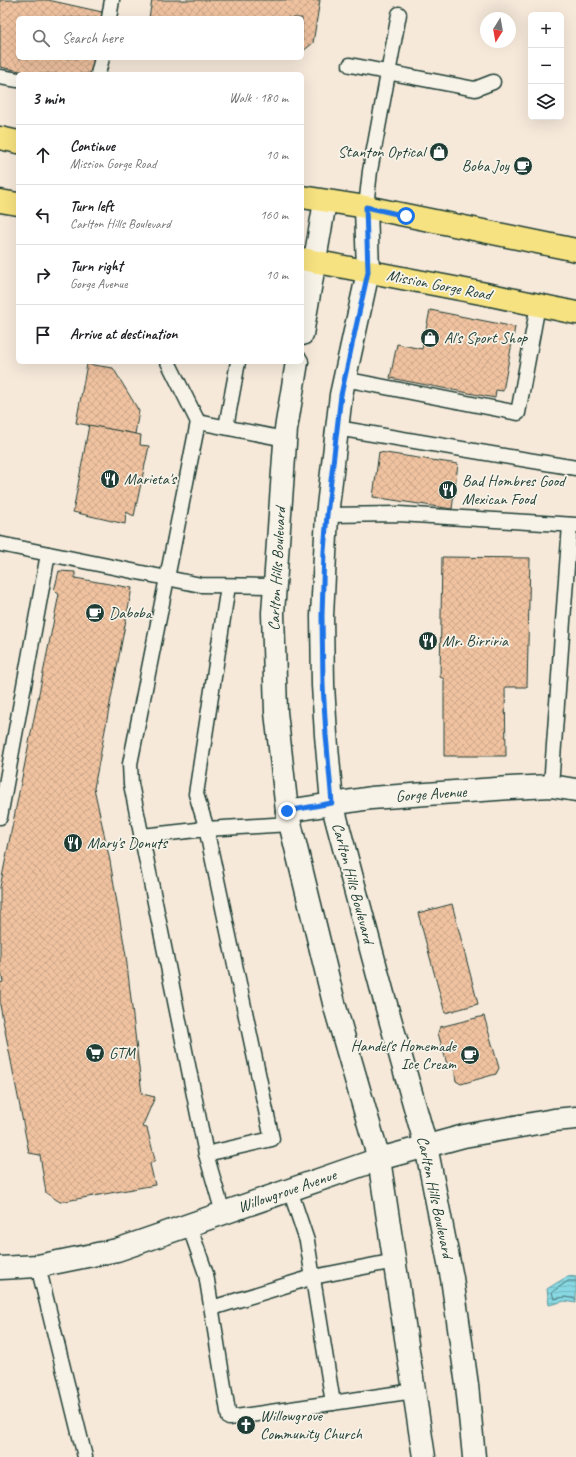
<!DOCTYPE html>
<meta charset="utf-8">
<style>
:root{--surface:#fff;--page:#f2f2f2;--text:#202124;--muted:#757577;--line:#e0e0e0}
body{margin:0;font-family:Caveat,sans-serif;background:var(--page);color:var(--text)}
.controls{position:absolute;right:12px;top:12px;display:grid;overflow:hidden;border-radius:6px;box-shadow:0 4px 16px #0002}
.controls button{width:36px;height:36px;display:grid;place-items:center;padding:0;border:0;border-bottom:1px solid var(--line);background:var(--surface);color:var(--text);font:20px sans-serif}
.compass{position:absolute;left:480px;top:12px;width:36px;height:36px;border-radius:50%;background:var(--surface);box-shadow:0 4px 16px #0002;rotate:191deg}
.stop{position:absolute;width:12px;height:12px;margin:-9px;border:3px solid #1a73e8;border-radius:50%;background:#fff}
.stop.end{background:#1a73e8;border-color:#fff;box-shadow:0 1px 4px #0008}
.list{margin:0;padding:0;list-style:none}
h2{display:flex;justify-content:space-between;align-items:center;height:52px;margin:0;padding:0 16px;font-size:17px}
h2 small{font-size:13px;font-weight:400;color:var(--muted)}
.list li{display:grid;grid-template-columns:26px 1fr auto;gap:12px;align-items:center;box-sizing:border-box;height:60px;padding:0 16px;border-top:1px solid var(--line)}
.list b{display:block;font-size:15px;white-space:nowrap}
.list p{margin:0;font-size:13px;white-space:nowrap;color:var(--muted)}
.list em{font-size:13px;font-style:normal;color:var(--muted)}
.icon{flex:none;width:22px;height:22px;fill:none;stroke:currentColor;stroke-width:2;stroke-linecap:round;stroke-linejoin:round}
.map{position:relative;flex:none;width:576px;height:1457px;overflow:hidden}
.search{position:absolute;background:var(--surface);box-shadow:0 4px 16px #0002;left:16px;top:16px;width:288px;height:44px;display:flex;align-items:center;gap:10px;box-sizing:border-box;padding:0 14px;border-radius:6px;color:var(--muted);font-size:15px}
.panel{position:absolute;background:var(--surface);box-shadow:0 4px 16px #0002;left:16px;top:72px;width:288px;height:292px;border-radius:6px}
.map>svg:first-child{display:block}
.water{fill:url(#water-rules);stroke:#5e9a9d}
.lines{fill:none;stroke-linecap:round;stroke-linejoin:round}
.shore{stroke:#497b7a;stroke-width:1}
.building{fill:url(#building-cross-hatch);stroke:#1f3d34}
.service-casing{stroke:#1f3d34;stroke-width:17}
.minor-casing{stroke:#1f3d34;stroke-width:25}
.secondary-casing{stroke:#1f3d34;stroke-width:25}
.primary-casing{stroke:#1f3d34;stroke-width:25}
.service{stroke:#f7f3e8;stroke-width:14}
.minor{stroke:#f7f3e8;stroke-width:22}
.secondary{stroke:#f7f3e8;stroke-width:22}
.primary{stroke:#f7e281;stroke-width:22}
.route{stroke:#1a73e8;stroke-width:5}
.labels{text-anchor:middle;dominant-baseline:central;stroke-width:3.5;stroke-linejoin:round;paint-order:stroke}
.poi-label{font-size:16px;fill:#1f3d34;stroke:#f7f3e8;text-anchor:start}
.street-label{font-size:16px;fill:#1f3d34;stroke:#f7f3e8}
</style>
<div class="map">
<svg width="576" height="1457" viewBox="0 0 576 1457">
<defs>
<pattern id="water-rules" width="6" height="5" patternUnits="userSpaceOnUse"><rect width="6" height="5" fill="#88d8e3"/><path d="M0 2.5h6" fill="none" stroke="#75bac3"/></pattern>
<pattern id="building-cross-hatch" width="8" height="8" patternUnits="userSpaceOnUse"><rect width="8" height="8" fill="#f0c2a0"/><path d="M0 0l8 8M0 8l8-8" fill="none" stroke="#cda88a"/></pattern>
</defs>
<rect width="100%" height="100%" fill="#f6e9da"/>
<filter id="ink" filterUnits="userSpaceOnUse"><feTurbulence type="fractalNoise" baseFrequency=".025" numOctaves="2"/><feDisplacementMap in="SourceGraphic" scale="8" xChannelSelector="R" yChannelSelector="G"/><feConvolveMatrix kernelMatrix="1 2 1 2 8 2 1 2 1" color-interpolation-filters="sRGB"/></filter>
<g filter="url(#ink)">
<!-- water -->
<path class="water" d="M568,1276L576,1277V1303L565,1301L549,1305L547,1289Z"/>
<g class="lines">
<!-- shore -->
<path class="shore" d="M576,1281H568L552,1292L554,1299L565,1297L576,1299"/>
</g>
<!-- building -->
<g class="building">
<path d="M0,0H48L102,12L101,18H18V58H95L92,74H36L0,67Z"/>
<path d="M152,0H320L313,43L302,52V18H149Z"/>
<path d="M430,310L515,327L503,391L496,390L495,398L390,378L397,344L422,349Z"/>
<path d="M87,364L113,368L139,411L135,434L76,423Z"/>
<path d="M89,425L141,435L140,445L149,446L134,516L126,512L125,524L73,512Z"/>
<path d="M379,452L458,464L452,509L373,497Z"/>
<path d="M442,557L530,558L527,687H505L506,756H444V679L440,677Z"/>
<path d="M59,571L75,572V578L132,588L94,788L110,861L126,956L142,1094L155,1097L142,1127L147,1128L155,1160L150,1164L155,1185L60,1202L46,1193L40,1155L29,1153L0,1005V983L3,982L0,967V887L59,594L54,591Z"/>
<path d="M452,904L478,1004L445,1013L418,913Z"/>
<path d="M484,1016L499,1068L496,1074L461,1084L456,1081L453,1063L447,1064L438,1033L440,1027Z"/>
</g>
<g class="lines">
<!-- service casing -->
<g class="service-casing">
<g id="service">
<path d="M109,18L112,0"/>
<path d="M350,65L475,89L493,82"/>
<path d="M98,74L102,58"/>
<path d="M0,77L18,80"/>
<path d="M366,207L370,171L399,14"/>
<path d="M168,362L198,422"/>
<path d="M344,379L518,413L538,305"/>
<path d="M226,427L238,362"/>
<path d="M337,428L576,468"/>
<path d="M327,515L399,514L576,525"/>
<path d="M0,544L201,585L275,586"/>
<path d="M228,586L196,794L205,823L272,1139L206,1154L131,784L130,764L198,422L285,439"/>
<path d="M551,786L570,525"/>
<path d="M0,817L48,554"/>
<path d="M142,836L206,829L290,824"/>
<path d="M206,1154L223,1213"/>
<path d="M290,1190L307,1241L333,1403"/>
<path d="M189,1225L206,1274L229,1418L414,1391"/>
<path d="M38,1266L85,1457"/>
<path d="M212,1308L313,1277L395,1261"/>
</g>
</g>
<!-- minor casing -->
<g class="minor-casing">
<g id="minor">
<path d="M287,811L371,798L510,788L551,786L576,790"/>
<path d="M0,1268L38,1266L117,1250L379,1159L464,1136L554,1120L576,1118"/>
</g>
</g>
<!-- secondary casing -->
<g class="secondary-casing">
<g id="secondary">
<path d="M366,207L368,272L341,395L327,515L322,616L323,685L326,735L332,803L383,994L426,1146L452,1278L467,1385L474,1457"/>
<path d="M302,334L325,202"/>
<path d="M297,362L286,429L273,613L276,712L287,811L335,1007L379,1159L424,1457"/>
</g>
</g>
<!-- primary casing -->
<g class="primary-casing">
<g id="primary">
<path d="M0,138L18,142"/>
<path d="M302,197L366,207L576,250"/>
<path d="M0,201L18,204"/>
<path d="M302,259L486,294L576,313"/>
</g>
</g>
<!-- service -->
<use href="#service" class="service"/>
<!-- minor -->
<use href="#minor" class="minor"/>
<!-- secondary -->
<use href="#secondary" class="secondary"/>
<!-- primary -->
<use href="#primary" class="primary"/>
</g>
</g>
<g class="lines" filter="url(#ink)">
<!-- route -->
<path class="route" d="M287,811L332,803L326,735L323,685L322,616L324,551L327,515L341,395L368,272L366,207L406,216"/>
</g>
<!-- icons -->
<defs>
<g id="shop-disc" transform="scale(1)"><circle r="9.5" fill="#1f3d34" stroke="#f7f3e8"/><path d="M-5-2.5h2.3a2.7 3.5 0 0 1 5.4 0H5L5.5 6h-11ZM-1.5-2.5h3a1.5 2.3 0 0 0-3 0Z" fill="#fff"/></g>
<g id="cafe-disc" transform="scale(1)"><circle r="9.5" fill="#1f3d34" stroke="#f7f3e8"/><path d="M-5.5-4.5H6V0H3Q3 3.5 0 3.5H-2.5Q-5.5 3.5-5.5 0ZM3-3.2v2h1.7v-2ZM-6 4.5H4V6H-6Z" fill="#fff"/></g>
<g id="restaurant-disc" transform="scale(1)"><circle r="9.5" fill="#1f3d34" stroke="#f7f3e8"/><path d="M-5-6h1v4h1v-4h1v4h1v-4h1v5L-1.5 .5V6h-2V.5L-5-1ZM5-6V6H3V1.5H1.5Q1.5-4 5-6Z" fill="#fff"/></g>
<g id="supermarket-disc" transform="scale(1)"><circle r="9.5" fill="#1f3d34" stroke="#f7f3e8"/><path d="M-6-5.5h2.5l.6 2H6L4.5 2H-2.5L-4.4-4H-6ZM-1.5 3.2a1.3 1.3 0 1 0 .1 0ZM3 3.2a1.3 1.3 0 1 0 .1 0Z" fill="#fff"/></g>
<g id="church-disc" transform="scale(1)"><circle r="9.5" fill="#1f3d34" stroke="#f7f3e8"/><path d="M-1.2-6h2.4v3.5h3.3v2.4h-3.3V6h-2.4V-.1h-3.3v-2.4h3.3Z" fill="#fff"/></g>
</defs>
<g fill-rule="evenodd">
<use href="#shop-disc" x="439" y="152"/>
<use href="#cafe-disc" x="523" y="166"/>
<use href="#shop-disc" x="430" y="338"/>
<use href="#restaurant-disc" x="110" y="479"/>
<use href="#restaurant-disc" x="448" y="490"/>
<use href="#cafe-disc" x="95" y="613"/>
<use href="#restaurant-disc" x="428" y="641"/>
<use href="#restaurant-disc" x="73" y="843"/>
<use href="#supermarket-disc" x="95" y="1053"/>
<use href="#cafe-disc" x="470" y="1055"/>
<use href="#church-disc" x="246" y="1425"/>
</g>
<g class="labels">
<!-- poi labels -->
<g class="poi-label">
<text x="425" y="152" text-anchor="end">Stanton Optical</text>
<text x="509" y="166" text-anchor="end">Boba Joy</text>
<text x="444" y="338">Al's Sport Shop</text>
<text x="124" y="479">Marieta's</text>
<text x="462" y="481">Bad Hombres Good<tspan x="462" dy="18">Mexican Food</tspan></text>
<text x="109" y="613">Daboba</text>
<text x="442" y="641">Mr. Birriria</text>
<text x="87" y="843">Mary's Donuts</text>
<text x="456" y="1046" text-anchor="end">Handel's Homemade<tspan x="456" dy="18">Ice Cream</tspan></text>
<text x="109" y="1053">GTM</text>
<text x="260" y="1416">Willowgrove<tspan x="260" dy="18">Community Church</tspan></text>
</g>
<!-- street labels -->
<g class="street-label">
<text transform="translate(439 285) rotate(11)">Mission Gorge Road</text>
<text transform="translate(277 569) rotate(-87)">Carlton Hills Boulevard</text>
<text transform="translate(431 794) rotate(-4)">Gorge Avenue</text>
<text transform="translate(353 883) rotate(75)">Carlton Hills Boulevard</text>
<text transform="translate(287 1191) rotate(-19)">Willowgrove Avenue</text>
<text transform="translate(435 1197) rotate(78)">Carlton Hills Boulevard</text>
</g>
</g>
</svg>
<div class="controls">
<button>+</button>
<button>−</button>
<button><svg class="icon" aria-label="layers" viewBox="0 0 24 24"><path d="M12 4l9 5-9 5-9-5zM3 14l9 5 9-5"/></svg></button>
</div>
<svg class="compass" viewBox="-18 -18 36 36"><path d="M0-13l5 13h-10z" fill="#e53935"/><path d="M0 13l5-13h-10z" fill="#757577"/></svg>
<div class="stop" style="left:406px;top:216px"></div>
<div class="stop end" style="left:287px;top:811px"></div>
<div class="search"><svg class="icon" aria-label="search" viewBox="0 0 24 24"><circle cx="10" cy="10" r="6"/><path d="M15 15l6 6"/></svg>Search here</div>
<section class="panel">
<h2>3 min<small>Walk · 180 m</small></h2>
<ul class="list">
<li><svg class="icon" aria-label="ahead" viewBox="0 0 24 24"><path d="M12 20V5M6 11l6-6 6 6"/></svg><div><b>Continue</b><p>Mission Gorge Road</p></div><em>10 m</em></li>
<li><svg class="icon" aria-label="left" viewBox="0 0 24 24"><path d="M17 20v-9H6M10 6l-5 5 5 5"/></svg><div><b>Turn left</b><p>Carlton Hills Boulevard</p></div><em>160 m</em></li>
<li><svg class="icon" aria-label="right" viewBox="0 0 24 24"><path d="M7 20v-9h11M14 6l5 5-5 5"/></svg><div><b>Turn right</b><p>Gorge Avenue</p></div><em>10 m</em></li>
<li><svg class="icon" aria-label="arrive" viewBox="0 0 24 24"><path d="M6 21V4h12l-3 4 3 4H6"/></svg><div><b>Arrive at destination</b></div></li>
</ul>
</section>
</div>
